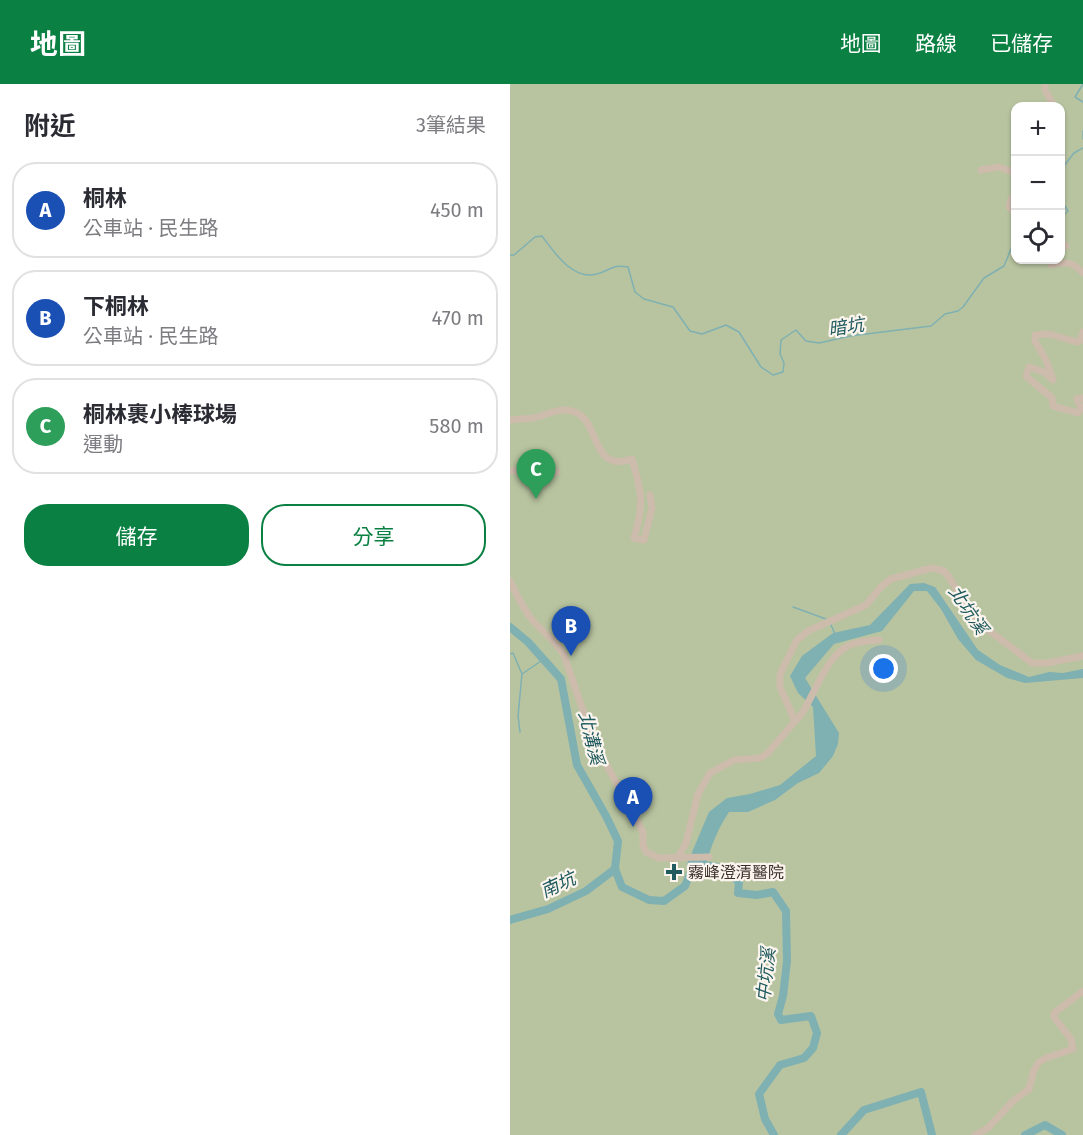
<!DOCTYPE html>
<html lang="zh-TW">
<meta charset="utf-8">
<style>
:root{--surface:#fff;--page:#f2f2f3;--text:#2b2b33;--muted:#7c7c81;--line:#e1e1e2;--accent:#0b8043}
body{margin:0;font-family:"Fira Sans","Noto Sans TC",sans-serif;background:var(--page);color:var(--text)}
.controls{position:absolute;right:18px;top:18px;display:grid;overflow:hidden;border-radius:12px;box-shadow:0 2px 4px #0004}
.controls button{width:54px;height:54px;display:grid;place-items:center;padding:0;border:0;border-bottom:2px solid var(--line);background:var(--surface);color:var(--text);font:30px sans-serif}
.you{position:absolute;left:374px;top:585px;width:21px;height:21px;margin:-15px;border:4px solid #fff;border-radius:50%;background:#1a73e8;box-shadow:0 0 0 9px #1a73e833}
.badge{display:grid;place-items:center;width:39px;height:39px;border-radius:50%;background:var(--accent);color:#fff;font-size:20px;font-weight:700}
.pin{position:absolute;translate:-50% -50px;filter:drop-shadow(0 2px 3px #0008)}
.pin::after{content:'';position:absolute;top:32px;width:21px;height:18px;background:inherit;clip-path:polygon(0 0,100% 0,50% 100%)}
.list{margin:0;padding:0;list-style:none}
h2{display:flex;justify-content:space-between;align-items:center;height:78px;margin:0;padding:0 24px;font-size:26px}
h2 small{font-size:20px;font-weight:400;color:var(--muted)}
.list li{display:grid;grid-template-columns:39px 1fr auto;gap:18px;align-items:center;box-sizing:border-box;height:96px;margin:0 12px 12px;padding:0 12px;border:2px solid var(--line);border-radius:24px}
.list b{display:block;font-size:22px;white-space:nowrap}
.list p{margin:0;font-size:20px;white-space:nowrap;color:var(--muted)}
.list em{font-size:20px;font-style:normal;color:var(--muted)}
.actions{display:flex;gap:12px;padding:18px 24px}
.actions a{flex:1;padding:14px 0;border:2px solid var(--accent);border-radius:24px;text-align:center;font-size:21px;color:var(--accent)}
.actions .main{background:var(--accent);color:#fff}
.icon{flex:none;width:33px;height:33px;fill:none;stroke:currentColor;stroke-width:2;stroke-linecap:round;stroke-linejoin:round}
.map{position:relative;flex:none;width:573px;height:1051px;overflow:hidden}
header{display:flex;align-items:center;gap:36px;box-sizing:border-box;height:84px;padding:0 30px;background:var(--accent);color:#fff}
header strong{font-size:28px}
nav{display:flex;gap:33px;margin-inline-start:auto;font-size:21px}
main{display:flex}
aside{flex:1;background:var(--surface)}
.map>svg:first-child{display:block}
.green{fill:#b8c4a0;fill-rule:evenodd}
.water{fill:#7fb0b2}
.lines{fill:none;stroke-linecap:round;stroke-linejoin:round}
.stream{stroke:#7fb0b2;stroke-width:1.5}
.river{stroke:#7fb0b2;stroke-width:8}
.minor{stroke:#cdbbac;stroke-width:7}
.poi-dot{fill:#1f5a5e;stroke:#fbf5ee;stroke-width:2}
.labels{text-anchor:middle;dominant-baseline:central;stroke-width:4.5;stroke-linejoin:round;paint-order:stroke}
.poi-label{font-size:16px;fill:#3b302b;stroke:#fbf5ee;text-anchor:start}
.water-label{font-size:18px;font-style:italic;fill:#1f5a5e;stroke:#fbf5ee}
</style>
<header>
<strong>地圖</strong>
<nav><a>地圖</a><a>路線</a><a>已儲存</a></nav>
</header>
<main>
<aside>
<h2>附近<small>3筆結果</small></h2>
<ul class="list">
<li><span class="badge" style="background:#1a4fb4">A</span><div><b>桐林</b><p>公車站 · 民生路</p></div><em>450 m</em></li>
<li><span class="badge" style="background:#1a4fb4">B</span><div><b>下桐林</b><p>公車站 · 民生路</p></div><em>470 m</em></li>
<li><span class="badge" style="background:#2e9e5b">C</span><div><b>桐林裹小棒球場</b><p>運動</p></div><em>580 m</em></li>
</ul>
<div class="actions"><a class="main">儲存</a><a>分享</a></div>
</aside>
<div class="map">
<svg width="573" height="1051" viewBox="0 0 573 1051">
<rect width="100%" height="100%" fill="#f4ebe1"/>
<!-- green -->
<path class="green" d="M0,0H573V1051H0ZM506,22H550V176H506Z"/>
<!-- water -->
<path class="water" d="M414,499L425,503L468,566L490,581L519,593L539,588L553,589L573,585V594L515,599L497,594L466,576L448,555L431,525L417,507H404L372,547L324,560L295,594L329,649L328,660L323,672L309,689L288,699L265,716L238,728H219C205,749 197,772 193,796L179,793L177,780L199,728L217,714L240,710L270,701L306,672L303,623L288,609L280,592L292,572L323,549L360,541L400,500Z"/>
<g class="lines">
<!-- stream -->
<g class="stream">
<path d="M573,0L565,13L573,18"/>
<path d="M573,47V55"/>
<path d="M550,87L564,69L573,64"/>
<path d="M550,114L558,127L550,134"/>
<path d="M0,171H4L25,153L32,152C44,168 63,197 87,190C101,186 103,180 118,183L125,208L134,215L163,223L180,247L192,250L216,241L229,248L251,283L263,291L273,288L274,279L270,270L271,256L286,246L296,257L309,259L340,252L421,242L435,230L448,227L453,223L474,194L494,182L506,153"/>
<path d="M283,523L316,535"/>
<path d="M321,541L325,550"/>
<path d="M0,570L3,569L12,590"/>
<path d="M10,648L8,632L12,590L34,575"/>
</g>
<!-- river -->
<g class="river">
<path d="M0,543L18,558L51,595L67,681L96,732L108,757L105,785L112,803L139,816L154,817L175,802L182,785"/>
<path d="M185,783C205,778 215,785 229,798L228,809L247,811L263,808L276,827L277,877L273,912L268,930L271,936L301,932L307,949L303,964L294,974L270,981L249,1010L255,1035L264,1051"/>
<path d="M0,836L38,825L76,807L105,785"/>
<path d="M331,1051L354,1026L411,1008L422,1051"/>
<path d="M515,1051L535,1041L552,1051"/>
</g>
<!-- minor -->
<g class="minor">
<path d="M535,0V6L544,22"/>
<path d="M471,86L489,83L506,89"/>
<path d="M506,111L501,115L499,123L506,131"/>
<path d="M550,158L556,162L550,163"/>
<path d="M540,176L541,181C555,177 563,178 573,189"/>
<path d="M573,248L570,257L567,258L539,250L525,251V257L536,276L543,296L534,288L519,283L516,292L542,314L543,322L568,329L571,324L567,315L573,314"/>
<path d="M0,336C8,335 16,335 23,334C37,331 51,322 65,328C90,337 81,390 122,375C132,408 134,421 124,454L134,456L142,424L140,411"/>
<path d="M0,387L47,388"/>
<path d="M0,497C7,511 14,527 25,539C35,550 46,558 54,571L83,656L133,748V761L136,768L149,774L199,773"/>
<path d="M285,637C293,631 296,622 301,613C310,596 321,569 340,561C349,557 360,557 369,556"/>
<path d="M168,773L176,759L188,710L200,689L224,676L250,674L258,669L285,637L270,603V590L287,556L298,547L356,521L371,503L381,495L422,484L434,487L439,493L465,536L522,579H537L573,572"/>
<path d="M465,1051L478,1044L502,1018L519,1005L524,986L529,978L536,974L563,965L561,955L544,933V929L573,907"/>
</g>
</g>
<!-- markers -->
<path class="poi-dot" d="M161 779h6v6h6v6h-6v6h-6v-6h-6v-6h6z"/>
<g class="labels">
<!-- poi labels -->
<g class="poi-label">
<text x="178" y="788">霧峰澄清醫院</text>
</g>
<!-- water labels -->
<g class="water-label">
<text transform="translate(336 243) rotate(-9)">暗坑</text>
<text transform="translate(458 526) rotate(56)">北坑溪</text>
<text transform="translate(81 654) rotate(76)">北溝溪</text>
<text transform="translate(48 801) rotate(-25)">南坑</text>
<text transform="translate(256 891) rotate(-84)">中坑溪</text>
</g>
</g>
</svg>
<div class="controls">
<button>+</button>
<button>−</button>
<button><svg class="icon" aria-label="locate" viewBox="0 0 24 24"><circle cx="12" cy="12" r="6"/><path d="M12 2v4M12 18v4M2 12h4M18 12h4"/></svg></button>
</div>
<div class="you"></div>
<div class="pin badge" style="left:123px;top:743px;background:#1a4fb4">A</div>
<div class="pin badge" style="left:61px;top:572px;background:#1a4fb4">B</div>
<div class="pin badge" style="left:26px;top:415px;background:#2e9e5b">C</div>
</div>
</main>
